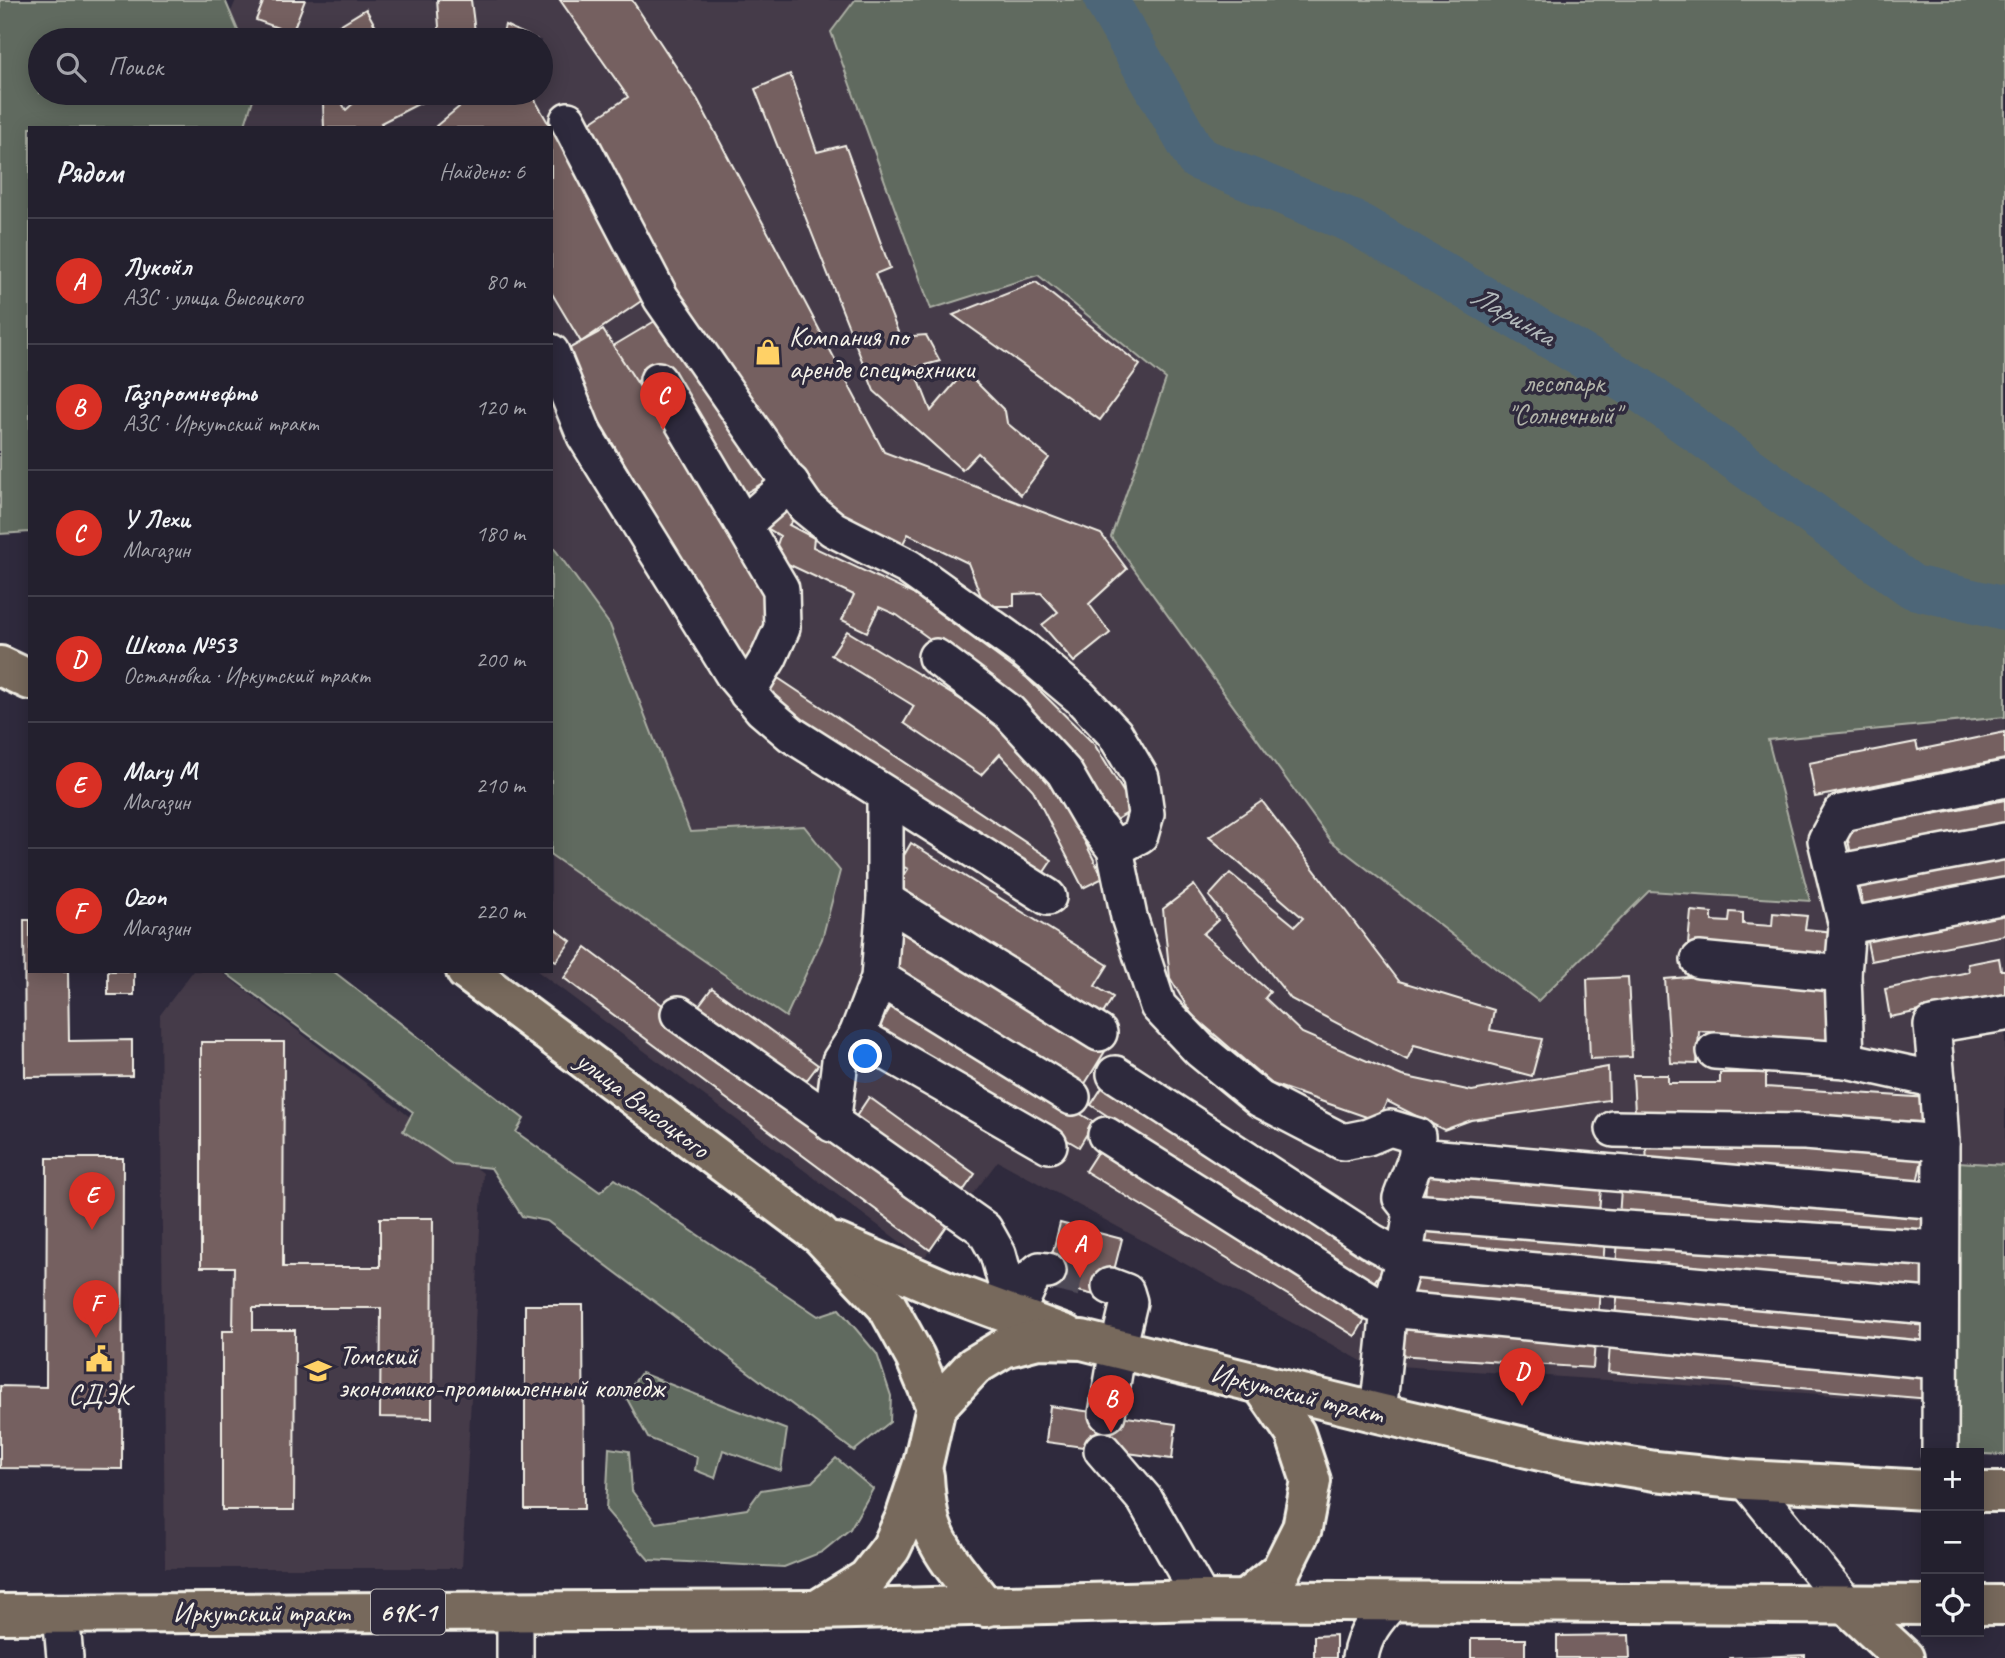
<!DOCTYPE html>
<html lang="ru">
<meta charset="utf-8">
<style>
:root{--surface:#23202e;--page:#2f2d3a;--text:#f1f3f6;--muted:#a3a3aa;--line:#403e4a;--accent:#d93025}
body{margin:0;font-family:Caveat,sans-serif;background:var(--page);color:var(--text)}
.controls{position:absolute;right:21px;bottom:21px;display:grid;overflow:hidden;border-radius:0px;box-shadow:0 4px 18px #0003}
.controls button{width:63px;height:63px;display:grid;place-items:center;padding:0;border:0;border-bottom:2px solid var(--line);background:var(--surface);color:var(--text);font:35px sans-serif}
.you{position:absolute;left:866px;top:1057px;width:24px;height:24px;margin:-18px;border:5px solid #fff;border-radius:50%;background:#1a73e8;box-shadow:0 0 0 10px #1a73e833}
.badge{display:grid;place-items:center;width:46px;height:46px;border-radius:50%;background:var(--accent);color:#fff;font-size:23px;font-weight:700}
.pin{position:absolute;translate:-50% -58px;filter:drop-shadow(0 2px 4px #0008)}
.pin::after{content:'';position:absolute;top:37px;width:24px;height:21px;background:inherit;clip-path:polygon(0 0,100% 0,50% 100%)}
.list{margin:0;padding:0;list-style:none}
h2{display:flex;justify-content:space-between;align-items:center;height:91px;margin:0;padding:0 28px;font-size:30px}
h2 small{font-size:23px;font-weight:400;color:var(--muted)}
.list li{display:grid;grid-template-columns:46px 1fr auto;gap:21px;align-items:center;box-sizing:border-box;height:126px;padding:0 28px;border-top:2px solid var(--line)}
.list b{display:block;font-size:26px;white-space:nowrap}
.list p{margin:0;font-size:23px;white-space:nowrap;color:var(--muted)}
.list em{font-size:23px;font-style:normal;color:var(--muted)}
.icon{flex:none;width:38px;height:38px;fill:none;stroke:currentColor;stroke-width:2;stroke-linecap:round;stroke-linejoin:round}
.map{position:relative;flex:none;width:2005px;height:1658px;overflow:hidden}
.search{position:absolute;background:var(--surface);box-shadow:0 4px 18px #0003;left:28px;top:28px;width:525px;height:77px;display:flex;align-items:center;gap:18px;box-sizing:border-box;padding:0 24px;border-radius:38px;color:var(--muted);font-size:26px}
.panel{position:absolute;background:var(--surface);box-shadow:0 4px 18px #0003;left:28px;top:126px;width:525px;height:847px;border-radius:0px}
.map>svg:first-child{display:block}
.built{fill:#443a48}
.green{fill:#616a5e;stroke:#aaaea3;stroke-width:2}
.lines{fill:none;stroke-linecap:round;stroke-linejoin:round}
.river{stroke:#4e6678;stroke-width:44}
.building{fill:#746061;stroke:#f4f1e8;stroke-width:2}
.minor-tunnel{stroke:#4d4857;stroke-width:35;stroke-dasharray:35 18;stroke-linecap:butt}
.minor-casing{stroke:#f4f1e8;stroke-width:40}
.major-casing{stroke:#f4f1e8;stroke-width:44}
.minor{stroke:#2f2a3d;stroke-width:35}
.major{stroke:#77695c;stroke-width:38}
.labels{text-anchor:middle;dominant-baseline:central;stroke-width:7;stroke-linejoin:round;paint-order:stroke}
.shield{fill:#2f2a3d;stroke:#b9b5b5;stroke-width:2}
.shield-label{font-size:26px;font-weight:bold;fill:#f4f1e8}
.poi-label{font-size:28px;fill:#f4f1e8;stroke:#2f2a3d;text-anchor:start}
.park-label{font-size:28px;fill:#b2b4aa;stroke:#2f2a3d}
.street-label{font-size:28px;fill:#f4f1e8;stroke:#2f2a3d}
.water-label{font-size:30px;font-style:italic;fill:#b2b9bb;stroke:#2f2a3d}
</style>
<div class="map">
<svg width="2005" height="1658" viewBox="0 0 2005 1658">
<rect width="100%" height="100%" fill="#2f2a3d"/>
<filter id="ink" filterUnits="userSpaceOnUse"><feTurbulence type="fractalNoise" baseFrequency=".0143" numOctaves="2"/><feDisplacementMap in="SourceGraphic" scale="14" xChannelSelector="R" yChannelSelector="G"/><feConvolveMatrix kernelMatrix="1 2 1 2 8 2 1 2 1" color-interpolation-filters="sRGB"/></filter>
<g filter="url(#ink)">
<!-- built -->
<g class="built">
<path d="M236,0H855L831,32L931,309L1038,275L1167,380L1112,538L1538,1001L1649,891L1810,901L1768,740L2005,717V1165L1959,1162L1954,1403L1367,1364L998,1161L923,1259L537,971H551V855L786,1016L804,826L690,833L610,625L551,544V128H244L255,93H541V40H242L230,14Z"/>
<path d="M193,971H220L483,1173L462,1568H165L160,1015Z"/>
</g>
<!-- green -->
<g class="green">
<path d="M0,0H225L242,40H40V93H255L244,128H30V532L0,534Z"/>
<path d="M855,0H2005V717L1768,740L1810,901L1649,891L1538,1001L1331,841L1111,537L1166,379L1038,275L931,309L831,32Z"/>
<path d="M551,544L610,625L690,832L804,826L840,871L822,939L786,1017L551,855Z"/>
<path d="M230,971H333L524,1119L516,1132L600,1192L615,1179L818,1316L839,1309L877,1354L891,1396L890,1422L854,1451L547,1221L522,1216L491,1168L452,1164L403,1131L413,1112L227,974Z"/>
<path d="M1958,1162L2005,1165V1455L1958,1453L1954,1403Z"/>
<path d="M641,1373L787,1430L781,1471L723,1450L715,1478L695,1470L697,1457L648,1438L625,1395Z"/>
<path d="M609,1448L629,1451L632,1491L656,1523L747,1509L761,1490L812,1482L836,1458L873,1489L850,1529L822,1552L784,1567L649,1560L606,1510Z"/>
</g>
<g class="lines">
<!-- river -->
<path class="river" d="M1106,0L1197,158L1352,221L1639,389L1913,587L2005,609"/>
</g>
<!-- building -->
<g class="building">
<path d="M264,0H305L292,33L256,20Z"/>
<path d="M437,0H471L476,40H440Z"/>
<path d="M560,0H632L698,100L884,452L1101,534L1127,569L1089,604L1110,633L1074,662L1042,625L1058,612L1041,593L1014,594V606H985L968,563L908,534L900,549L855,530L818,496L657,261L586,125L628,97Z"/>
<path d="M366,9L383,40H322L320,37Z"/>
<path d="M505,25L537,40H501Z"/>
<path d="M790,74L817,152L845,145L890,268L875,274L900,337L926,335L940,361L914,368L931,411L965,371L1005,411L1007,423L1049,458L1021,495L978,453L962,470L874,391L755,89Z"/>
<path d="M336,93L346,110L358,99L354,93H425L428,99L381,123L384,128H324L323,103Z"/>
<path d="M476,93H531L551,128H437L436,126Z"/>
<path d="M551,128L650,295L581,342L551,292Z"/>
<path d="M1036,282L1140,365L1100,420L953,315Z"/>
<path d="M665,315L771,478L744,494L663,362L636,382L613,346Z"/>
<path d="M603,330L750,557L772,619L744,662L559,354Z"/>
<path d="M780,501L800,512L789,525L814,538L813,547L913,594L1027,678L1094,744L1134,809L1114,821L1014,700L897,615L879,607L867,632L842,620L854,595L773,557L780,536L767,528Z"/>
<path d="M847,631L1011,730L1050,772L1103,878L1083,888L1033,790L1000,754L981,775L904,723L914,706L831,655Z"/>
<path d="M775,676L1052,860L1040,878L762,695Z"/>
<path d="M2005,732V759L1815,797L1809,763L1916,742L1918,750Z"/>
<path d="M2005,800V825L1851,854L1846,831Z"/>
<path d="M1262,801L1399,981L1494,1010L1490,1030L1542,1039L1532,1076L1414,1045L1407,1060L1291,999L1209,896L1230,873L1295,926L1303,918L1209,837Z"/>
<path d="M911,843L1108,965L1095,986L1113,997L1101,1017L895,890L908,869L899,864Z"/>
<path d="M2005,856V881L1864,909L1859,885Z"/>
<path d="M1194,885L1218,920L1203,934L1270,992L1265,998L1302,1033L1402,1076L1472,1091L1608,1067L1609,1100L1471,1120L1444,1130L1387,1101L1378,1121L1272,1084L1192,1015L1170,978L1163,909Z"/>
<path d="M1691,911L1712,913V921L1729,922L1730,912L1743,913V924L1772,926L1773,913L1807,916L1805,929L1834,932L1832,956L1688,944Z"/>
<path d="M2005,911V935L1871,961L1866,937Z"/>
<path d="M24,920H30V971H68L69,1041L132,1040V1076L25,1077Z"/>
<path d="M551,926L571,941L556,961L551,958Z"/>
<path d="M906,927L1107,1048L1083,1087L889,970V956Z"/>
<path d="M586,948L951,1220L930,1250L564,978Z"/>
<path d="M1999,958L2001,970H2005V994L1890,1017L1885,989L1969,972L1968,964Z"/>
<rect x="108" y="971" width="26" height="24"/>
<path d="M1700,976L1833,988L1830,1043L1699,1031L1697,1064L1671,1063L1665,979Z"/>
<path d="M1628,977L1632,1057L1590,1059L1587,979Z"/>
<path d="M712,988L818,1065L803,1085L697,1008Z"/>
<path d="M893,1003L1094,1122L1079,1147L878,1028Z"/>
<path d="M201,1042H284L283,1267H380V1218H433L432,1418L380,1417L381,1308H253V1330H295L294,1510H222V1331H233L234,1267H201Z"/>
<path d="M1720,1073H1766V1087L1929,1098L1927,1122L1635,1113L1633,1075H1668V1083H1720Z"/>
<path d="M1105,1083L1385,1266L1370,1288L1091,1105Z"/>
<path d="M869,1097L975,1174L961,1194L855,1118Z"/>
<path d="M1646,1142L1802,1146L1922,1160L1916,1187L1647,1168Z"/>
<path d="M1101,1146L1370,1311L1355,1336L1085,1171Z"/>
<path d="M47,1158H123L122,1469L0,1468V1386L46,1387Z"/>
<path d="M1427,1175L1601,1189L1599,1212L1425,1198Z"/>
<path d="M1621,1189L1928,1211L1926,1239L1619,1217Z"/>
<path d="M1060,1223L1122,1239L1107,1298L1045,1283Z"/>
<path d="M1428,1223L1605,1240L1603,1265L1425,1249Z"/>
<path d="M1618,1240L1932,1263L1930,1290L1616,1266Z"/>
<path d="M1414,1275L1600,1289L1598,1316L1412,1302Z"/>
<path d="M1618,1291L1917,1319L1916,1325L1931,1326L1929,1345L1615,1316Z"/>
<path d="M525,1305H583L584,1509H525Z"/>
<path d="M1399,1329L1595,1341L1593,1368L1397,1355Z"/>
<path d="M1610,1345L1932,1372L1930,1399L1608,1372Z"/>
<path d="M1050,1406L1176,1424L1172,1459L1046,1442Z"/>
<path d="M1336,1635V1658H1314V1636Z"/>
<path d="M1629,1635L1630,1658H1557V1636Z"/>
<rect x="1471" y="1639" width="54" height="19"/>
<path d="M1805,1655V1658H1729Z"/>
</g>
<g class="lines">
<!-- minor-tunnel -->
<path class="minor-tunnel" d="M1048,1271L1110,1286"/>
<!-- minor casing -->
<g class="minor-casing">
<g id="minor">
<path d="M568,120L661,298L806,507L833,529L908,567L1024,650L1080,697L1115,734L1141,778L1146,814L1140,835L1115,849"/>
<path d="M551,352L585,436L734,676L762,709L791,734L1048,897"/>
<path d="M658,380L781,589L782,628L769,657L747,693"/>
<path d="M744,524L791,483"/>
<path d="M936,657L1009,712L1064,772L1089,815L1115,849L1129,917L1158,1006L1200,1050L1260,1099L1343,1142L1368,1137L1390,1128L1417,1136V1156L1940,1201"/>
<path d="M1835,873L2005,841"/>
<path d="M885,900L1099,1033"/>
<path d="M1847,926L2005,896"/>
<path d="M1699,960L1843,974"/>
<path d="M879,978L1072,1097"/>
<path d="M679,1014L984,1229L998,1254L1015,1316"/>
<path d="M857,1035L1049,1145"/>
<path d="M1715,1051L1846,1060L1937,1080L1932,1025L2005,1013"/>
<path d="M1846,1060L1843,974L1847,926L1826,840L1841,813L2005,779"/>
<path d="M1115,1074L1371,1241L1404,1259L1940,1307"/>
<path d="M1937,1080L1941,1143L1940,1453"/>
<path d="M832,1124L840,1061L857,1035L879,978L885,900V795"/>
<path d="M1614,1129L1805,1132L1941,1143"/>
<path d="M1106,1135L1373,1303L1389,1309L1939,1361"/>
<path d="M1412,1212L1609,1228L1940,1249"/>
<path d="M1015,1316L1033,1276L1040,1270L1048,1271"/>
<path d="M1378,1413L1389,1309L1404,1259L1412,1212L1401,1198L1417,1156"/>
<path d="M1107,1414L1118,1349L1129,1302L1126,1292L1110,1286"/>
<path d="M1102,1450L1145,1500L1202,1600"/>
<path d="M1746,1480L1848,1606"/>
<path d="M515,1611V1658"/>
<path d="M61,1613L65,1658"/>
<path d="M1360,1658C1364,1634 1376,1619 1392,1602"/>
</g>
</g>
<!-- major casing -->
<g class="major-casing">
<g id="major">
<path d="M0,666L30,680"/>
<path d="M466,971L820,1235L887,1306L915,1357L936,1407"/>
<path d="M836,1243L945,1290L1066,1335"/>
<path d="M924,1476C925,1492 926,1509 931,1525C940,1554 967,1582 985,1607"/>
<path d="M1979,1492H2005"/>
<path d="M1245,1600L1281,1570L1302,1528L1311,1481L1295,1433L1261,1384"/>
<path d="M1979,1605H2005"/>
<path d="M1848,1606L1904,1658"/>
<path d="M817,1610L867,1579L891,1548L905,1518L923,1464L936,1407L974,1366L1004,1348L1038,1339L1082,1340L1378,1413L1562,1456L1655,1471L1746,1480L1926,1490"/>
<path d="M0,1614L817,1610L1202,1600L1926,1605"/>
</g>
</g>
<!-- minor -->
<use href="#minor" class="minor"/>
<!-- major -->
<use href="#major" class="major"/>
</g>
</g>
<!-- icons -->
<defs>
<g id="shop-bare" transform="scale(2.1)"><path d="M-5-2.5h2.3a2.7 3.5 0 0 1 5.4 0H5L5.5 6h-11ZM-1.5-2.5h3a1.5 2.3 0 0 0-3 0Z" fill="#ffd166" stroke="#2f2a3d" stroke-width="2.5" paint-order="stroke"/></g>
<g id="civic-bare" transform="scale(2.1)"><path d="M-.6-6.5H3V-4.5H.6V-3L4-1V1h2V6H-6V1h2V-1L-.6-3ZM-1.2 2.5V6h2.4V2.5Z" fill="#ffd166" stroke="#2f2a3d" stroke-width="2.5" paint-order="stroke"/></g>
<g id="university-bare" transform="scale(2.1)"><path d="M0-5L7-2L0 1L-7-2ZM-4 1L0 2.5L4 1V4Q0 6-4 4Z" fill="#ffd166" stroke="#2f2a3d" stroke-width="2.5" paint-order="stroke"/></g>
</defs>
<g fill-rule="evenodd">
<use href="#shop-bare" x="768" y="352"/>
<use href="#civic-bare" x="99" y="1359"/>
<use href="#university-bare" x="318" y="1371"/>
</g>
<g class="labels">
<!-- shield labels -->
<rect class="shield" x="371" y="1589.5" width="74" height="45" rx="5"/>
<g class="shield-label">
<text x="408" y="1612">69К-1</text>
</g>
<!-- poi labels -->
<g class="poi-label">
<text x="789" y="336">Компания по<tspan x="789" dy="32">аренде спецтехники</tspan></text>
<text x="339" y="1355">Томский<tspan x="339" dy="32">экономико-промышленный колледж</tspan></text>
<text x="99" y="1394" text-anchor="middle">СДЭК</text>
</g>
<!-- park labels -->
<g class="park-label">
<text x="1564" y="382">лесопарк<tspan x="1564" dy="32">"Солнечный"</tspan></text>
</g>
<!-- street labels -->
<g class="street-label">
<text transform="translate(643 1104) rotate(37)">улица Высоцкого</text>
<text transform="translate(1297 1393) rotate(14)">Иркутский тракт</text>
<text x="261" y="1612">Иркутский тракт</text>
</g>
<!-- water labels -->
<g class="water-label">
<text transform="translate(1513 315) rotate(30)">Ларинка</text>
</g>
</g>
</svg>
<div class="controls">
<button>+</button>
<button>−</button>
<button><svg class="icon" aria-label="locate" viewBox="0 0 24 24"><circle cx="12" cy="12" r="6"/><path d="M12 2v4M12 18v4M2 12h4M18 12h4"/></svg></button>
</div>
<div class="you"></div>
<div class="pin badge" style="left:1080px;top:1278px">A</div>
<div class="pin badge" style="left:1111px;top:1433px">B</div>
<div class="pin badge" style="left:663px;top:430px">C</div>
<div class="pin badge" style="left:1522px;top:1406px">D</div>
<div class="pin badge" style="left:92px;top:1230px">E</div>
<div class="pin badge" style="left:96px;top:1338px">F</div>
<div class="search"><svg class="icon" aria-label="search" viewBox="0 0 24 24"><circle cx="10" cy="10" r="6"/><path d="M15 15l6 6"/></svg>Поиск</div>
<section class="panel">
<h2>Рядом<small>Найдено: 6</small></h2>
<ul class="list">
<li><span class="badge">A</span><div><b>Лукойл</b><p>АЗС · улица Высоцкого</p></div><em>80 m</em></li>
<li><span class="badge">B</span><div><b>Газпромнефть</b><p>АЗС · Иркутский тракт</p></div><em>120 m</em></li>
<li><span class="badge">C</span><div><b>У Лехи</b><p>Магазин</p></div><em>180 m</em></li>
<li><span class="badge">D</span><div><b>Школа №53</b><p>Остановка · Иркутский тракт</p></div><em>200 m</em></li>
<li><span class="badge">E</span><div><b>Mary M</b><p>Магазин</p></div><em>210 m</em></li>
<li><span class="badge">F</span><div><b>Ozon</b><p>Магазин</p></div><em>220 m</em></li>
</ul>
</section>
</div>
